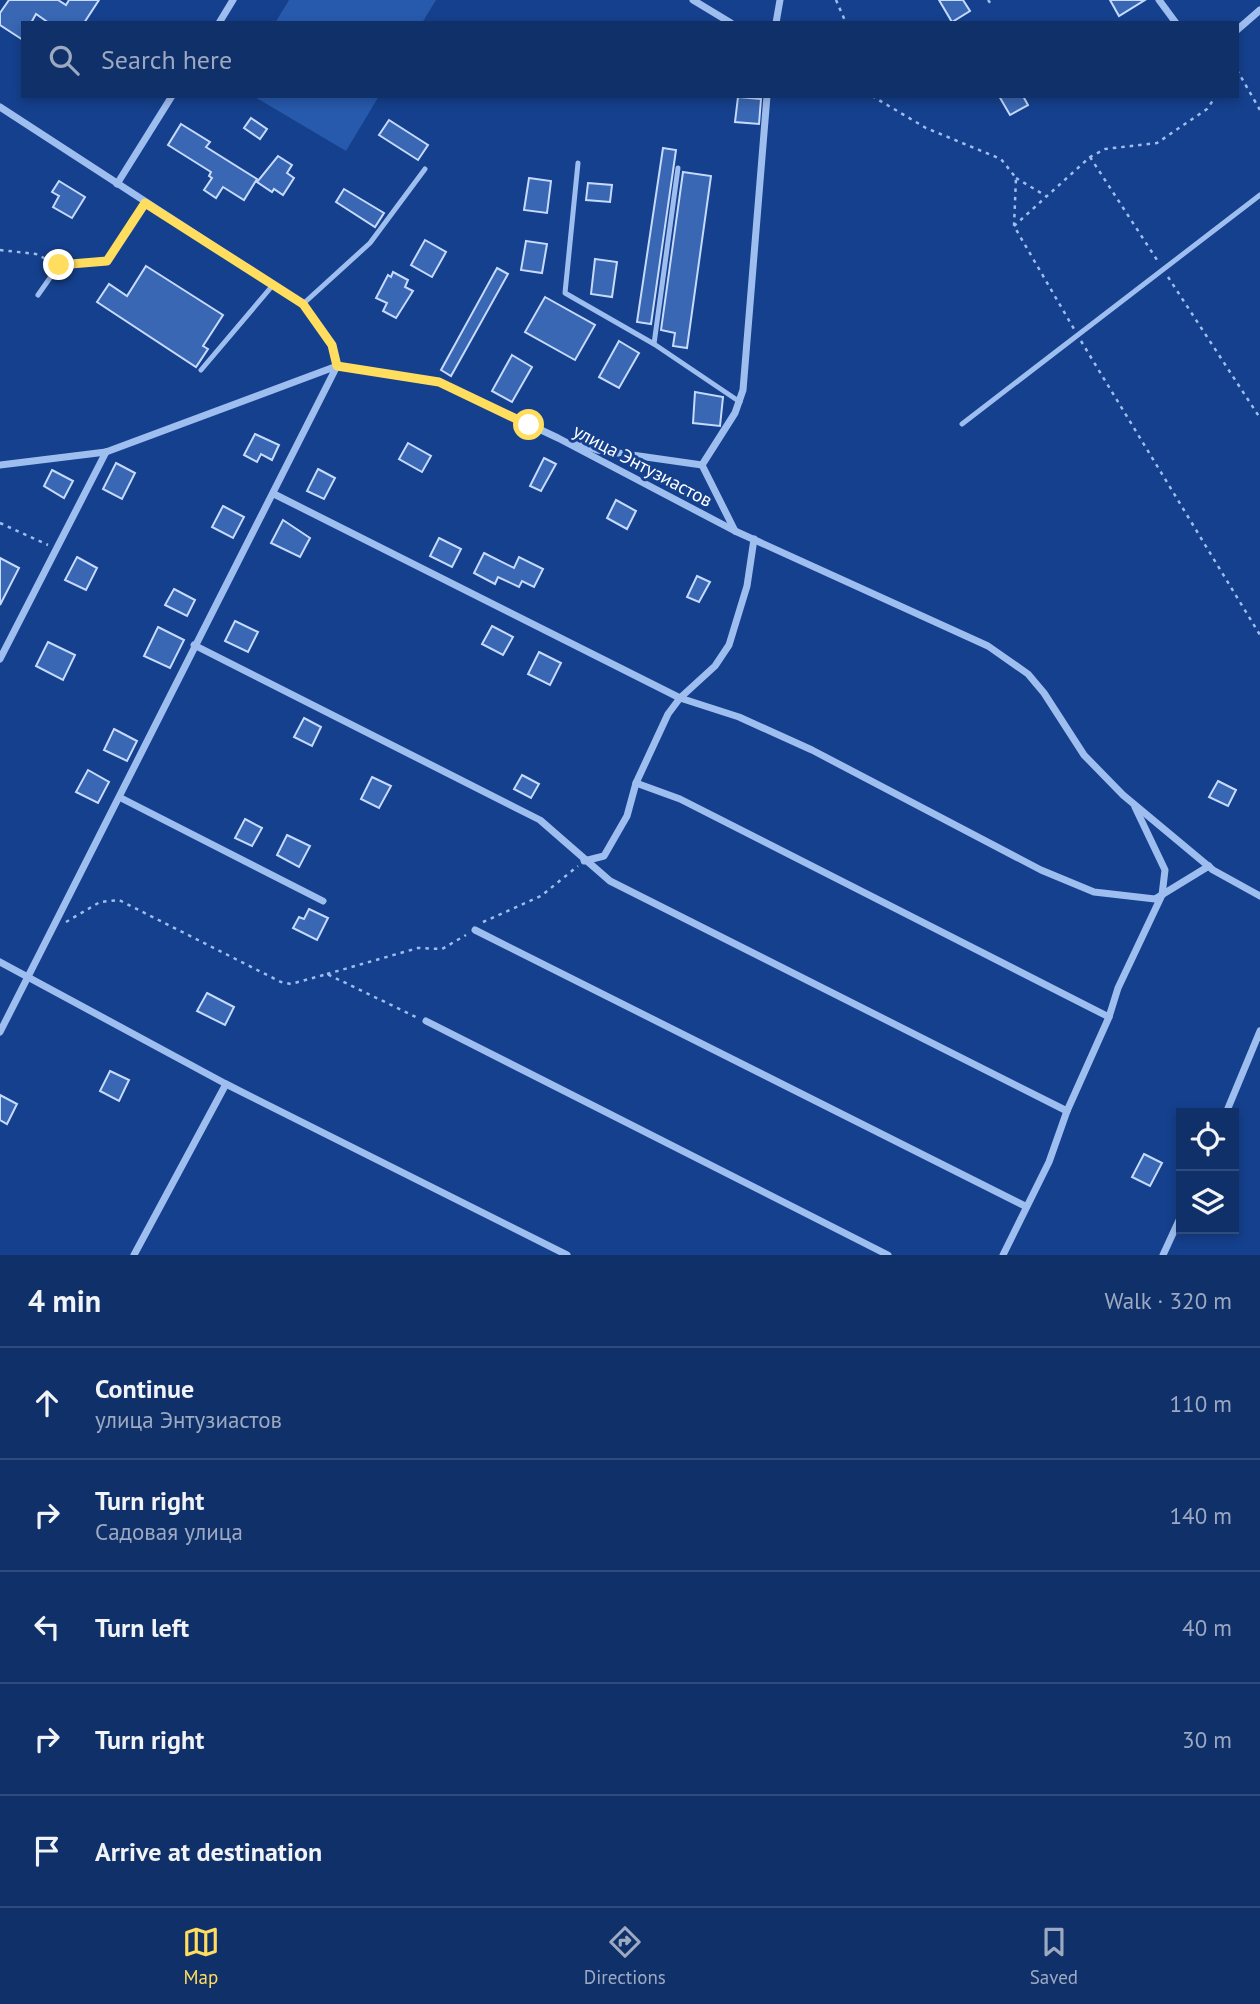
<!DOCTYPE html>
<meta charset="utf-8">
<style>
:root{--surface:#10306a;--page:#1e3c72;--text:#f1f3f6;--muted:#9ca9c1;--line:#304b7e;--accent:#ffdd5e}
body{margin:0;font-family:"PT Sans",sans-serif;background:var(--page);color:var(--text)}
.controls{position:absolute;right:21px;bottom:21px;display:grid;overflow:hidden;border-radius:0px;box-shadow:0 4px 10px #0003}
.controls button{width:63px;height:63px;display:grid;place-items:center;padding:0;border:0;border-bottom:2px solid var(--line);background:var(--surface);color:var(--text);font:35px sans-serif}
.stop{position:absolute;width:21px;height:21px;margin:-16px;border:5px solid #ffdd5e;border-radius:50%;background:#fff}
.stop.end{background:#ffdd5e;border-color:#fff;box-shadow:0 2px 7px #0008}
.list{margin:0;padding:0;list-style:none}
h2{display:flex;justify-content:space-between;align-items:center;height:91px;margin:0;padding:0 28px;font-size:30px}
h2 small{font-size:23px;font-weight:400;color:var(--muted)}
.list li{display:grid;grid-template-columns:46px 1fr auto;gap:21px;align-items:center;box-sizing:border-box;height:112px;padding:0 28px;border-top:2px solid var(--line)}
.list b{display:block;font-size:26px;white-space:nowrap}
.list p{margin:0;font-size:23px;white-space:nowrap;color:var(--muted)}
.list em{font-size:23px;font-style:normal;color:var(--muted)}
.icon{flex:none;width:38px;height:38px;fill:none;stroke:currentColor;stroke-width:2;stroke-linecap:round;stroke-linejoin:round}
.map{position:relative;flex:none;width:1260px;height:1255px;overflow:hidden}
.search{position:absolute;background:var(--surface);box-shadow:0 4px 10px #0003;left:21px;right:21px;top:21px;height:77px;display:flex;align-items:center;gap:18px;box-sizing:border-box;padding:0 24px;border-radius:0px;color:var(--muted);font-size:26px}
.sheet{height:651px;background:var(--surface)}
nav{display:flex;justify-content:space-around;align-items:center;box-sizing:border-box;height:98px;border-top:2px solid var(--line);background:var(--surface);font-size:19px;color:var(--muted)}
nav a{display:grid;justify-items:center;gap:4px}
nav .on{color:var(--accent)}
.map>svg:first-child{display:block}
.green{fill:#2759ac}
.building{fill:#3967b4;stroke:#c6dafb;stroke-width:2}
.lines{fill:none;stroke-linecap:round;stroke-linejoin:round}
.path{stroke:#9fbef0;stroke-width:2.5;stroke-dasharray:3.5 5;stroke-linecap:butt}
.lane{stroke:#9fbef0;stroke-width:5}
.street{stroke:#9fbef0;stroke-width:7}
.route{stroke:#ffdd5e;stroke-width:9}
.labels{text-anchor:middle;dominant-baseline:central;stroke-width:6;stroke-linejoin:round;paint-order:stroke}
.street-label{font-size:19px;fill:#fff;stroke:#15408d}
</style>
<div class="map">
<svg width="1260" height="1255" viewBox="0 0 1260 1255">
<rect width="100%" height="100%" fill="#15408d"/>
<!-- green -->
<g class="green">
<path d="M289,0H436L422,23H275Z"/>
<path d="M253,96H379L346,151Z"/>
</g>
<!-- building -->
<g class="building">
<path d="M9,0H58L66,5L69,0H99L84,23H49L36,14L31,23H23V40L0,25V13Z"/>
<path d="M939,0H963L970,11L952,22Z"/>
<path d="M1110,0H1145L1119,16Z"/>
<path d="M999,96H1023L1028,105L1010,115Z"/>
<path d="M738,97L761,99L759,124L735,122Z"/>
<path d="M251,118L267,129L260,139L244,128Z"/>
<path d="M389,120L428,145L418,160L379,135Z"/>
<path d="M181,124L210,142L206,147L257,179L244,200L223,187L216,198L204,190L212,178L209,176L211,172L168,145Z"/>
<path d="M663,148L676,150L651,324L637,322Z"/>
<path d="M278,156L292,165L287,173L294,178L283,195L274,189L272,192L257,182Z"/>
<path d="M683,172L711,176L687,348L673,346L675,333L661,330Z"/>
<path d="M529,178L551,181L547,213L524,210Z"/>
<path d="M59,181L85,197L72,218L53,207L59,196L52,192Z"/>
<path d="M588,183L612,185L610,202L586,200Z"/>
<path d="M344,189L384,213L375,227L336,202Z"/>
<path d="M425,240L446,252L432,277L411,265Z"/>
<path d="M526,241L547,244L542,273L521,270Z"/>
<path d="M595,259L617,262L612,297L591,294Z"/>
<path d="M146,266L223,315L203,346L208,349L196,367L97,302L109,284L127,296Z"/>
<path d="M497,268L508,274L451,376L441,370Z"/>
<path d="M393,272L408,280L405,287L413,291L396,318L383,311L387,303L376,298L388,275L391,277Z"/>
<path d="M545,297L595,325L575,360L525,332Z"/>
<path d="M619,341L639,353L619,388L599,377Z"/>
<path d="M512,355L532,367L512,402L492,391Z"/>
<path d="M695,392L723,397L720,426L693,423Z"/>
<path d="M255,434L279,445L272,460L261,454L257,462L244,455Z"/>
<path d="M408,443L431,456L422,472L399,459Z"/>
<path d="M544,458L556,464L541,491L530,486Z"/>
<path d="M116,463L135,473L122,499L103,489Z"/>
<path d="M318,469L335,478L324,499L307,491Z"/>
<path d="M52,470L73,481L64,498L44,486Z"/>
<path d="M616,500L636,511L627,529L607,518Z"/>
<path d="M223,506L244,517L233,538L212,527Z"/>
<path d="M283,520L310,538L300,557L271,543Z"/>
<path d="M439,538L461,549L452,567L430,556Z"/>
<path d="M484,553L514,568L519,557L543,569L534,587L522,581L519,587L498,577L495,584L474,573Z"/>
<path d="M77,557L97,568L86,590L65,580Z"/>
<path d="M0,558L19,568L0,605Z"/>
<path d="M697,576L710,582L699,602L687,597Z"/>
<path d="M174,589L195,600L187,616L165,605Z"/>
<path d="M235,621L258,632L248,652L225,641Z"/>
<path d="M492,626L513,637L503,655L482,644Z"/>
<path d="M158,627L184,640L170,668L144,656Z"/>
<path d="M48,642L75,655L63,680L36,666Z"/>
<path d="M539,652L561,663L550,685L528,674Z"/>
<path d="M304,718L321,727L312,746L294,737Z"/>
<path d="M114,729L137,741L127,761L104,750Z"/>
<path d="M88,770L109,782L98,803L76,792Z"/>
<path d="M522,775L539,784L531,798L514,789Z"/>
<path d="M372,777L391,786L379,808L361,799Z"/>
<path d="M1218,781L1236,790L1228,806L1209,797Z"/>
<path d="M245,819L262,828L252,846L235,838Z"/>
<path d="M287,835L310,846L299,867L277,855Z"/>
<path d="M309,909L328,918L317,940L293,928L299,917L304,919Z"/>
<path d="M207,993L234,1007L225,1025L197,1011Z"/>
<path d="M110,1071L129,1080L119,1101L100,1091Z"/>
<path d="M0,1095L17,1104L7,1124L0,1120Z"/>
<path d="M1144,1154L1162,1163L1150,1186L1132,1177Z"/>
</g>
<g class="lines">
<!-- path -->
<g class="path">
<path d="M836,0L846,23"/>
<path d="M988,0L991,4"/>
<path d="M1237,70L1260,110"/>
<path d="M872,96L926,128L1001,159L1016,178L1014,226L1074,329"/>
<path d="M1090,157L1159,263"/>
<path d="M1016,178L1046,196"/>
<path d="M1014,226L1090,157L1105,149L1157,143L1207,109L1216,96"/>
<path d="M0,250L36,254L52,262"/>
<path d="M1168,277L1260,418"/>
<path d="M1081,341L1260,635"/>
<path d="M0,523L48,545"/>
<path d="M66,922L100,902L119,900L281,982L291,984L327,974L418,1018"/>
<path d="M483,922L541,896L578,866"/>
<path d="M327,974L418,948L442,949L466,935"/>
</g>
<!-- lane -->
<g class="lane">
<path d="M578,163L565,293L654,344L678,168"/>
<path d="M38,295L59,265L107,261L145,203"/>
<path d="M303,304L370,243L425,169"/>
<path d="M654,344L740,402"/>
<path d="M201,370L273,285"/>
<path d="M962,424L1260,195"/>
</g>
<!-- street -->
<g class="street">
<path d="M693,0L731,23"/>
<path d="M1159,0L1176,23"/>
<path d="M219,23L233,0"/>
<path d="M776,23L780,0"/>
<path d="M1237,30L1260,10"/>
<path d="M0,107L303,304L332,345L337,366"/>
<path d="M117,184L172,96"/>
<path d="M575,443L597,450L702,465"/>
<path d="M0,465L106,452L337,366L439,382L558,438L735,531L988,646L1028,674L1044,693L1084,755L1123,795L1213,870L1260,896"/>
<path d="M274,494L680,698L739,717L812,750L1041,870L1094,892L1155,899L1209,866"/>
<path d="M735,531L702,465L735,413L743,390L767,96"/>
<path d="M194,645L540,820L610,881L1067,1111"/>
<path d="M0,659L106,452"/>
<path d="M636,783L680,799L1109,1017"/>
<path d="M121,798L323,901"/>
<path d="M584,861L604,856L627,816L636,783L668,714L680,698L715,666L729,645L747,586L754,539"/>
<path d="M475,930L1025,1206"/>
<path d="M0,962L226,1084L567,1255"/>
<path d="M426,1021L888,1255"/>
<path d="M0,1032L337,366"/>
<path d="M1226,1113L1260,1031"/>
<path d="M134,1255L226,1084"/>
<path d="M1003,1255L1049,1162L1067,1111L1109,1017L1118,988L1162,895L1165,870L1135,807"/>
<path d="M1163,1255L1181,1216"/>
</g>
</g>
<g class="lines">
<!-- route -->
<path class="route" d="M59,265L107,261L145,203L303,304L332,345L337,366L439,382L529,425"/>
</g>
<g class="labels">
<!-- street labels -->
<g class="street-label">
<text transform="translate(643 465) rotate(28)">улица Энтузиастов</text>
</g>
</g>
</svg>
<div class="controls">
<button><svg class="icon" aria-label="locate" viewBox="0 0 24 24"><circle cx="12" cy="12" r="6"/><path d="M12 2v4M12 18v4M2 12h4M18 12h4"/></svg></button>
<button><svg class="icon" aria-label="layers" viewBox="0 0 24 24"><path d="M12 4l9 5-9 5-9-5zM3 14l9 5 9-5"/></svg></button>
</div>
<div class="stop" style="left:529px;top:425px"></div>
<div class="stop end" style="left:59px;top:265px"></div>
<div class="search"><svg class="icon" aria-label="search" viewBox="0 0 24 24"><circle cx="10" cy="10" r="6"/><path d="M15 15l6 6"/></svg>Search here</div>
</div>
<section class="sheet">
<h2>4 min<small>Walk · 320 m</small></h2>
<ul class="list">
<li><svg class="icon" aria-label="ahead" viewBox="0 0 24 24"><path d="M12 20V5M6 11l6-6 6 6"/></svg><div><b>Continue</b><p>улица Энтузиастов</p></div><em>110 m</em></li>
<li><svg class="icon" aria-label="right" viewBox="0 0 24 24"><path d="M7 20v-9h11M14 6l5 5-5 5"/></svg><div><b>Turn right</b><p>Садовая улица</p></div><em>140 m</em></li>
<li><svg class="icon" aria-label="left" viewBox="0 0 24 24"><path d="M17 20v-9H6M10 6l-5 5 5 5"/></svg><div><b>Turn left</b></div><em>40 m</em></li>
<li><svg class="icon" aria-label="right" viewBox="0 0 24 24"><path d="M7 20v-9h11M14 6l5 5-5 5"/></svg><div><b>Turn right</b></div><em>30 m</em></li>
<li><svg class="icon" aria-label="arrive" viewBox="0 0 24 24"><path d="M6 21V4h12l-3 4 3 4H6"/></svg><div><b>Arrive at destination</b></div></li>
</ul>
</section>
<nav>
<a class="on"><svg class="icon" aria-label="map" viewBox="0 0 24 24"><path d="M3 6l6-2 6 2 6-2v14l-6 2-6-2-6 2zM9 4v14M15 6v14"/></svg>Map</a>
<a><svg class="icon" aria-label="directions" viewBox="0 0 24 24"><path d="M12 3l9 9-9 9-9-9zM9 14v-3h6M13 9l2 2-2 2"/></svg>Directions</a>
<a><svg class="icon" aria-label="saved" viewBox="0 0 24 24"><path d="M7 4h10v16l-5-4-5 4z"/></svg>Saved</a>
</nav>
